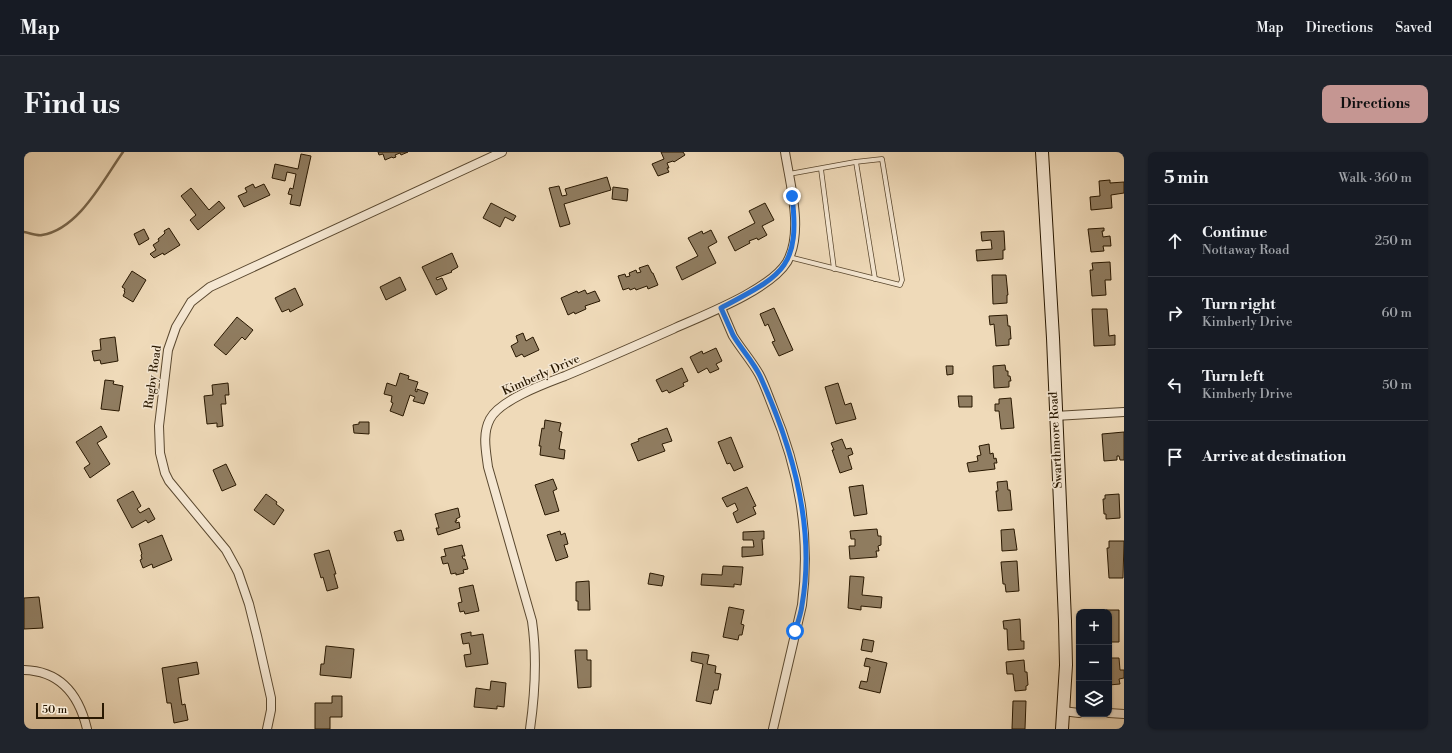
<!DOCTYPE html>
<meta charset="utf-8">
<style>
:root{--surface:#171b24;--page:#20242c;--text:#f1f3f6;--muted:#9ea1a6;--line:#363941;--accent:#c59692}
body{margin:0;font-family:"Libre Bodoni",serif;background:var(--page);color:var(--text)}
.controls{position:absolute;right:12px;bottom:12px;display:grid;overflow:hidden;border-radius:8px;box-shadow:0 1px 3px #0004}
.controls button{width:36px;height:36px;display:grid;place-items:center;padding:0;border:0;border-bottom:1px solid var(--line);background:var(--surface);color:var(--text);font:20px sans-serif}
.scale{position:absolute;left:12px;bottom:10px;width:68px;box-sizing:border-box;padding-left:4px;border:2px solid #291801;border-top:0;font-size:11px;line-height:14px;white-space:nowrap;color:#291801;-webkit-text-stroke:3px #f5e7d2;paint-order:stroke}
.stop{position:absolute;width:12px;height:12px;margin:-9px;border:3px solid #1a73e8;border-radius:50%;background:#fff}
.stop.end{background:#1a73e8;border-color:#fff;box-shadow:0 1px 4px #0008}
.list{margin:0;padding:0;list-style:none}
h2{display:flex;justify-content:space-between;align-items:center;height:52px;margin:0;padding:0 16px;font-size:17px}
h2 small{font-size:13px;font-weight:400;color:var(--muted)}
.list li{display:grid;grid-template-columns:26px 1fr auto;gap:12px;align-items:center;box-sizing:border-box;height:72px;padding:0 16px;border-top:1px solid var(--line)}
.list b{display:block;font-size:15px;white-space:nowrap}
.list p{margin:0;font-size:13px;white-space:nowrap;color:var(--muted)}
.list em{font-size:13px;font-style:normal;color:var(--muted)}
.icon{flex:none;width:22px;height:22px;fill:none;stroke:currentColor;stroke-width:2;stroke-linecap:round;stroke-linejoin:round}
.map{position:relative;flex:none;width:1100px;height:577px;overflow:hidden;border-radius:8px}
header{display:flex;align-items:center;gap:24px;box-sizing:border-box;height:56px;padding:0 20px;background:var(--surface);border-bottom:1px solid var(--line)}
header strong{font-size:19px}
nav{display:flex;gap:22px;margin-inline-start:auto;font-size:14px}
.intro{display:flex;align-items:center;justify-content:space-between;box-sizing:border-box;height:96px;padding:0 24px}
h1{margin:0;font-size:28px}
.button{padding:10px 18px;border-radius:8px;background:var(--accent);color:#111;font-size:14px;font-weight:700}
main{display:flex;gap:24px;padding:0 24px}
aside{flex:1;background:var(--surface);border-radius:8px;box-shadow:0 1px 3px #0004}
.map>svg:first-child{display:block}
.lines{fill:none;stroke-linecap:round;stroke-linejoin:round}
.stream{stroke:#78654a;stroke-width:2.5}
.building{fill:#907d61;stroke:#291801}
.lane-casing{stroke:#5a482f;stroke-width:5.5}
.street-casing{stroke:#5a482f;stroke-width:10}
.secondary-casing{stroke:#291801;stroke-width:14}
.lane{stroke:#f5e7d2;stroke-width:4}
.street{stroke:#f5e7d2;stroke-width:8}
.secondary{stroke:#f5e7d2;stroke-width:12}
.route{stroke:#1a73e8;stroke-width:5}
.labels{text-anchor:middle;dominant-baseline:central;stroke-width:3;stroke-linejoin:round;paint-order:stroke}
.street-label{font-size:12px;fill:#291801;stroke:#f5e7d2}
</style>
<header>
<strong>Map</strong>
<nav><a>Map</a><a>Directions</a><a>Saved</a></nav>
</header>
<div class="intro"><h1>Find us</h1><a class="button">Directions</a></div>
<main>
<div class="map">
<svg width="1100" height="577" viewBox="0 0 1100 577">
<rect width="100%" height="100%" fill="#efdab9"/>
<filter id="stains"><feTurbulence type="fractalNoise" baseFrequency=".005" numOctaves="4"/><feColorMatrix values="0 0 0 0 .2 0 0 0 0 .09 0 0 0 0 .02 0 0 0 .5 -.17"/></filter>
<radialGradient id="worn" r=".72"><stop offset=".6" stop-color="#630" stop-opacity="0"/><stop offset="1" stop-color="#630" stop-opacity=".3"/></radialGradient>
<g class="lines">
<!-- stream -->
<path class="stream" d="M0,80C6,81 13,84 18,83C55,77 79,28 99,0"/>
</g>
<!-- building -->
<g class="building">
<path d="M354,0H384L377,3L376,1L371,3L372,5L369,6L368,5L361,8L359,2L355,3Z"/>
<path d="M637,0H659L661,3L650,10L649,9L643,11L645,16H643L645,20L634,24L628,12L640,7Z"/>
<path d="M277,2L287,4L276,54L266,52L268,43L264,42L266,36L269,37L272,22L263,20L261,29L248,26L251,12L274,17Z"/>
<path d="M583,25L587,38L540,52L546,72L536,75L525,36L535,34L538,44L543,43L541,37Z"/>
<path d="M1086,28V31L1100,30V41L1087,43L1088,56L1067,58L1066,45L1076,44L1075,29Z"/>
<path d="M229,32L231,36L240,32L246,43L220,55L214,44L223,40L221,36Z"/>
<path d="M589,35L604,37L603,49L588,47Z"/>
<path d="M167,36L185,58L195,49L201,56L174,78L166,68L172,63L157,44Z"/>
<path d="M467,51L492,64L489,69L481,65L476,75L459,66Z"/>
<path d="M741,51L750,68L738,74L743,83L734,88L733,86L725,89L726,91L711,99L704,85L731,71L725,59Z"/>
<path d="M145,76L156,93L140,103L139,101L130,106L126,102L132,98L129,93L135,89L134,87L139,83L141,81L140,79Z"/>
<path d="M1080,76V79H1078L1079,85L1086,84L1087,94H1079L1080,99L1067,100L1064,77Z"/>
<path d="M120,77L125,87L115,93L110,82Z"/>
<path d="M687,78L693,90L684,95L692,111L658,128L652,115L674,104L664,86L678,79L679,82Z"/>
<path d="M980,79L981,98H979V107L953,109L952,98L968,97L967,88L958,89L957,80Z"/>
<path d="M428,101L434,115L427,119L428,120L412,126L413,128L418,126L423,137L412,143L398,115Z"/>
<path d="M1086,110L1087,128H1081L1082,143L1068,144L1066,118H1069L1068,111Z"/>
<path d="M624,113L628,121H629L634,133L624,137L623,134L612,138L611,136L606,138L605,136L599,138L594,124L601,122L602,125L606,124L605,121L612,118L613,121L617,120L615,116Z"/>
<path d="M108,119L122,128L109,150L99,144L101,140L100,139L101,137L98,135Z"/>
<path d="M968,123H982L984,143H983V151L969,152Z"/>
<path d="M376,125L382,138L362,148L356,135Z"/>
<path d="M271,136L279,153L266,160L265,157L258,160L251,146Z"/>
<path d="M561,138L563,142L571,139L576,149L561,154L562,157L551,162L550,160L544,163L537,146L553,139L554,141Z"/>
<path d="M750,156L769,198L755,204L748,190L751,189L744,172L741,174L736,162Z"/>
<path d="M1068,157H1083L1085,184L1091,183V193L1070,194Z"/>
<path d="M983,163L984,174H986L987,187H985V193L972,194L970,172L966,173L965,164Z"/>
<path d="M213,165L229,178L221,188L218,185L202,203L190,193Z"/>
<path d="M499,181L502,189L509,185L515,198L500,205L498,202L492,205L487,194L494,190L492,184Z"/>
<path d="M91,185L94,209L77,212L76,208L70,209L68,199L77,198L76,187Z"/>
<path d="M692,196L698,209L692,212L695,217L686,221L683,216L674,221L666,205L678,199L679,202Z"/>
<path d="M981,213L982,219H984V224H986L987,229H985V235L970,236L969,214Z"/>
<path d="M922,214H929V222L923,223Z"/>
<path d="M658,216L664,229L659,231L660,234L645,241L643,238L638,240L632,228Z"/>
<path d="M376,221L385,224L384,227L394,230L391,239L393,240V237L404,241L400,252L389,249L391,245L386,243L379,264L366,259L369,251L367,250L368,244L360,242L363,231L372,234Z"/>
<path d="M81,228L90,229L89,232L99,234L95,259L77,257Z"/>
<path d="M204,231L205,243H201L202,252H197L199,274L193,275V271L183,272L180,244L189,243L188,233Z"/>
<path d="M814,231L821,253L827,251L832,267L812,272L801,235Z"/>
<path d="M934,244H948V255H935Z"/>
<path d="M987,246L990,276L977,277L975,259H971V252H975V247Z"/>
<path d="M521,268L537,271L535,279L538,280L535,297L541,298L540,307L516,303L517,294H515L518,276L520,277Z"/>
<path d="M335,270H345V282L330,281L329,273L335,272Z"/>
<path d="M77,274L83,285L73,291L86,312L66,326L60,316L66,312L52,290Z"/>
<path d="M643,276L648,289L638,292L641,299L614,309L607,292L615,289L614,287Z"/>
<path d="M1100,280V308H1096L1095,304H1093V308L1080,309L1078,282Z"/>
<path d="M707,285L719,315L710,319L706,311L703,312L694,290Z"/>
<path d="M818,287L822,297L827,296L829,302L824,304L828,317L816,321L808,298H810L807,291Z"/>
<path d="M965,292L966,302L969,301L970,307L972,306L973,311H970L971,317L945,320L943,311L954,309L953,304L957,303L955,294Z"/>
<path d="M202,312L212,333L198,339L189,318Z"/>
<path d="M529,327L533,337L529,339L535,359L521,363L511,333Z"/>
<path d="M983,329L984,338H986L988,358L974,359L972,339H974L973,330Z"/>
<path d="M839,333L843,362L830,364L825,335Z"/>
<path d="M723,335L732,354L729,355L732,362L713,371L709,361L714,358L711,351L703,355L698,346Z"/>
<path d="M109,339L117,354L113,357L116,361L125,356L131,367L124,371L122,368L108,376L93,348Z"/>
<path d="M242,342L253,350L252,352L260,358L250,373L230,358Z"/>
<path d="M1095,342L1096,366L1082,367V362H1080L1079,347H1081V343Z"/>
<path d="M434,356L436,365L432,367L433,369H431L432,371L435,370L436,376L414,383L412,376H415L411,362Z"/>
<path d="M853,377L854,384H857V393L854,394L855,399H852L853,405L826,407L825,394H831V387H827L826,379Z"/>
<path d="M990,377L993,398L978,399L977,378Z"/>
<path d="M377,378L380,388L373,389L370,380Z"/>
<path d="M536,379L537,383L541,381L544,392L540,393L544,405L532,409L523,383Z"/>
<path d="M740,379V387H738L739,403L718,405V395H730L729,388H719V380Z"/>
<path d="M138,383L148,408L129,416L128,412L119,416L116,408L118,407L117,403L118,402L115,392Z"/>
<path d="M1085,389H1100L1099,426H1085L1083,396H1085Z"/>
<path d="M438,393L441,404H438L439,407H441L444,417L439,418L440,421L432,423V421L427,422L424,411L419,412L417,405L422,404L420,397Z"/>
<path d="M305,398L312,422H310L314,436L303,439L299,425L297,426L290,402Z"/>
<path d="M993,409L995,439L982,440L981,432H979L977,410Z"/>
<path d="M699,414L719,415L717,433L710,432V435L677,433L678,422L698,423Z"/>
<path d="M626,421L640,424L638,434L624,432Z"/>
<path d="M826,424L840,425L838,443L858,445L857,456L837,454V458L824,456Z"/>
<path d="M565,429L566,458H554V449H552V430Z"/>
<path d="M449,433L455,459L441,462L440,459L436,460L434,451L438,450L435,436Z"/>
<path d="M15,445L19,476L0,477V446Z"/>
<path d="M705,455L720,458L717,472L720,473L718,483H715L714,488L699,485Z"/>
<path d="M1082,458H1095V490H1085V460H1082Z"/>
<path d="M996,467L997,489H1000V497L984,498L983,477H980L979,469Z"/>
<path d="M447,480V484L459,482L464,512L442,515L440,503L447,502L445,491L439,492L437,482Z"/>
<path d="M839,487L850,489L848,500L837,498Z"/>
<path d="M302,494L330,497L327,526L296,523L297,512H300Z"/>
<path d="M551,498H563V508H567V535L554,536Z"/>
<path d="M668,500L685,503L683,512L692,514L691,521L697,522L694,538H690L687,552L672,549L679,512L667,509Z"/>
<path d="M842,506L863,511L856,541L835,536L837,529L843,530L846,515L840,514Z"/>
<path d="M1085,506H1095L1096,518H1100V526L1095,527L1096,532L1085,533Z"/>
<path d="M1000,508L1001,520H1003L1004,533L1002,534V538L991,539L989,522H983L982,510Z"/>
<path d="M173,510L175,522L154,526L158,553L161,552L164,568L150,571L147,551H143L138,516Z"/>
<path d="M467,529L482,531L480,555L473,554V557L450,555L452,536L466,538Z"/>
<path d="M308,544H318V565H306V577H291V551H308Z"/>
<path d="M989,549H1002L1001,577H988Z"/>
</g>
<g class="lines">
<!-- lane casing -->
<g class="lane-casing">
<g id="lane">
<path d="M832,10L851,127"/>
<path d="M797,17L810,117"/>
<path d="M765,22L831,10L858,7L878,128L876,133L765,105"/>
</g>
</g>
<!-- street casing -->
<g class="street-casing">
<g id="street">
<path d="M697,156C701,165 705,175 709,184C717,197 727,208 735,222C740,231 744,243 748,253C775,318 787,382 778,453L749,577"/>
<path d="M1031,264L1100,260"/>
<path d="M0,518C37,519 55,543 63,577"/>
<path d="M1039,559L1055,561"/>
<path d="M1085,561L1100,562"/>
<path d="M243,577L247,558V546L233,484L225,452L214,420L202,398L145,329L141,321L136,301L135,274L144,198L152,175L167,150L186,135L478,0"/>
<path d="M506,577C511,542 513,504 508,469L464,315C462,299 458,282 466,267C476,248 520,232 541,224C577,209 613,193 649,177C680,163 746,138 763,110C780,80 766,32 761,0"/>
</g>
</g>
<!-- secondary casing -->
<g class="secondary-casing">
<path id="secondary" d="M1018,0L1029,186L1041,469L1042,513L1038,577"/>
</g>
<!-- lane -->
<use href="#lane" class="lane"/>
<!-- street -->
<use href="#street" class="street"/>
<!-- secondary -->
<use href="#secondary" class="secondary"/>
</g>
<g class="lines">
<!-- route -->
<path class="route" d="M768,44C777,118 756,124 697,156C701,165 705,174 709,183C717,197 729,209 736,224C768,294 792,375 778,453C777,462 774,470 771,479"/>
</g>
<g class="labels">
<!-- street labels -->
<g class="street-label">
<text transform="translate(517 223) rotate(-24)">Kimberly Drive</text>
<text transform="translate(129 225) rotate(-82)">Rugby Road</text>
<text transform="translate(1032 288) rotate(-93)">Swarthmore Road</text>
</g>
</g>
<rect width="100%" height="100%" filter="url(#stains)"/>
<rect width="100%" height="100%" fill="url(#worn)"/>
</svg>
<div class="controls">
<button>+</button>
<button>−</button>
<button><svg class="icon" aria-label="layers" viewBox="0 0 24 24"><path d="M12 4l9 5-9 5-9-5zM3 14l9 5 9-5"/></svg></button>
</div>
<div class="scale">50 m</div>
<div class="stop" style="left:771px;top:479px"></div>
<div class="stop end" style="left:768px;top:44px"></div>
</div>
<aside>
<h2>5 min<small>Walk · 360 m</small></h2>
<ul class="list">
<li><svg class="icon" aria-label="ahead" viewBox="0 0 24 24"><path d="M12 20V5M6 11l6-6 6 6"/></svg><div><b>Continue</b><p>Nottaway Road</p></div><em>250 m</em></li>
<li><svg class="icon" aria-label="right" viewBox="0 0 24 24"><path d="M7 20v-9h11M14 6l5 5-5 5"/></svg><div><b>Turn right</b><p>Kimberly Drive</p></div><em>60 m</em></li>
<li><svg class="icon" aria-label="left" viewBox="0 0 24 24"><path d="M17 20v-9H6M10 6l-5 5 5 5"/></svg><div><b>Turn left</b><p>Kimberly Drive</p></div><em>50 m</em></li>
<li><svg class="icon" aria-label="arrive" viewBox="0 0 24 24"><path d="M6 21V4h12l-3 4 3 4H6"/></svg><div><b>Arrive at destination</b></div></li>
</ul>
</aside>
</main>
